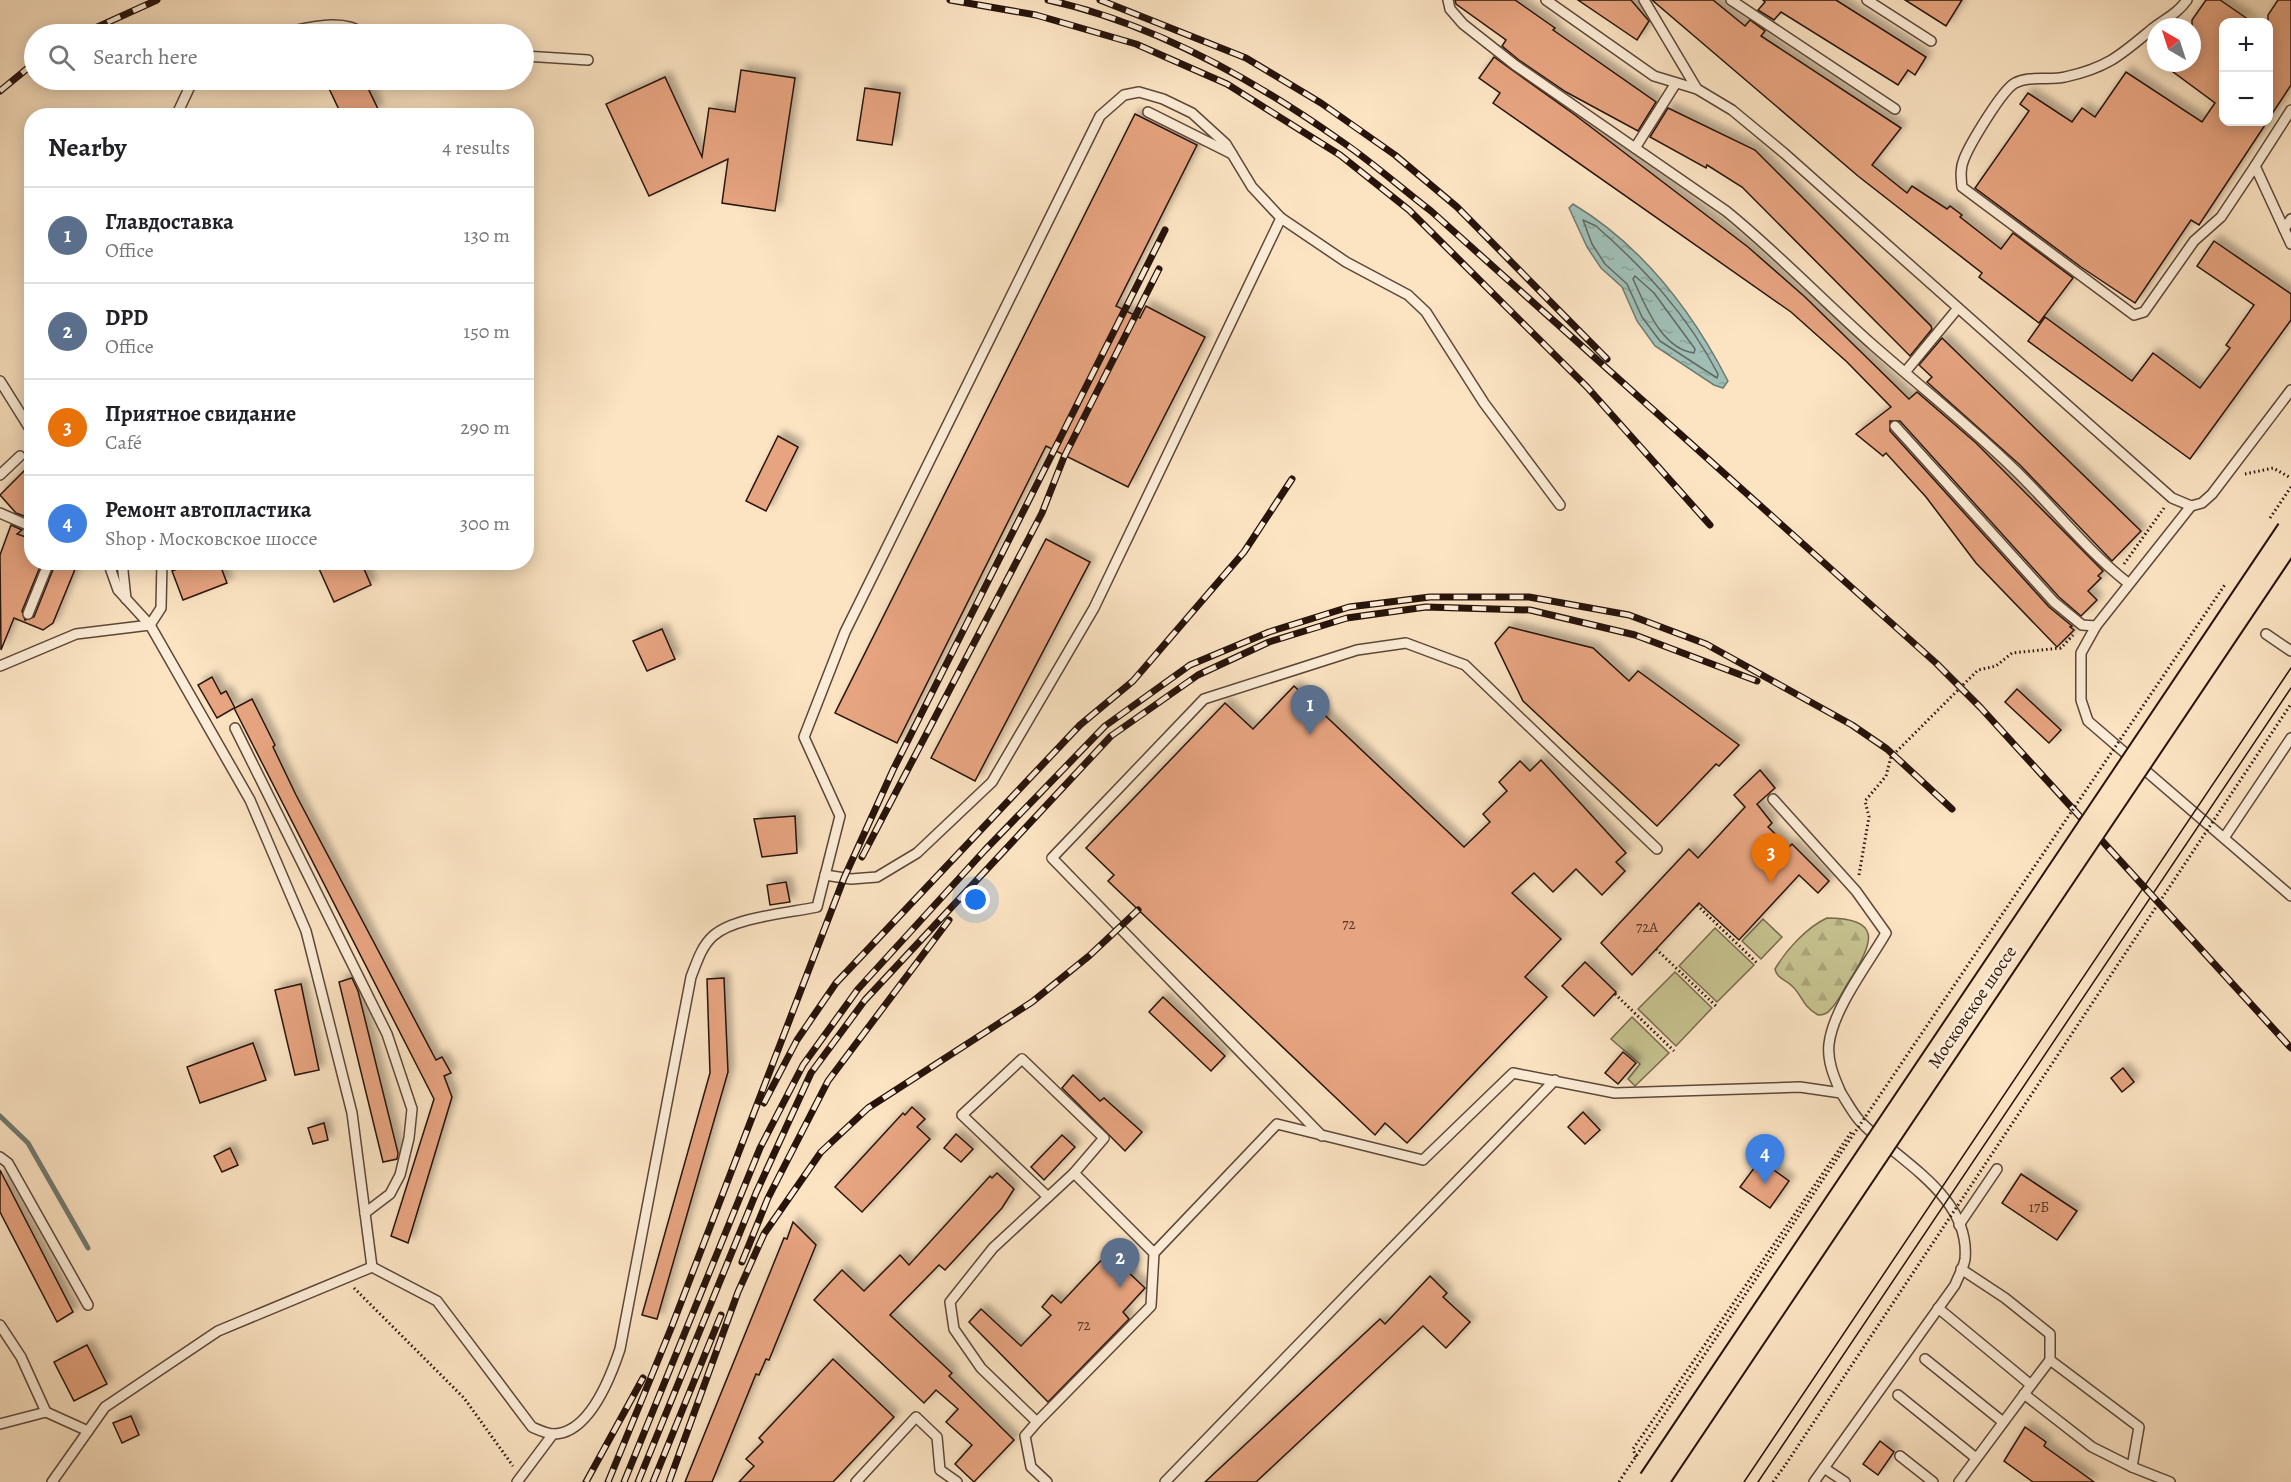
<!DOCTYPE html>
<meta charset="utf-8">
<style>
:root{--surface:#fff;--page:#f2f2f2;--text:#202124;--muted:#757577;--line:#e0e0e0;--accent:#1a73e8}
body{margin:0;font-family:Alegreya,serif;background:var(--page);color:var(--text)}
.controls{position:absolute;right:18px;top:18px;display:grid;overflow:hidden;border-radius:12px;box-shadow:0 3px 15px #0003}
.controls button{width:54px;height:54px;display:grid;place-items:center;padding:0;border:0;border-bottom:2px solid var(--line);background:var(--surface);color:var(--text);font:30px sans-serif}
.compass{position:absolute;left:2147px;top:18px;width:54px;height:54px;border-radius:50%;background:var(--surface);box-shadow:0 3px 15px #0003;rotate:321deg}
.you{position:absolute;left:976px;top:900px;width:21px;height:21px;margin:-15px;border:4px solid #fff;border-radius:50%;background:#1a73e8;box-shadow:0 0 0 9px #1a73e833}
.badge{display:grid;place-items:center;width:39px;height:39px;border-radius:50%;background:var(--accent);color:#fff;font-size:20px;font-weight:700}
.pin{position:absolute;translate:-50% -50px;filter:drop-shadow(0 2px 3px #0008)}
.pin::after{content:'';position:absolute;top:32px;width:21px;height:18px;background:inherit;clip-path:polygon(0 0,100% 0,50% 100%)}
.list{margin:0;padding:0;list-style:none}
h2{display:flex;justify-content:space-between;align-items:center;height:78px;margin:0;padding:0 24px;font-size:26px}
h2 small{font-size:20px;font-weight:400;color:var(--muted)}
.list li{display:grid;grid-template-columns:39px 1fr auto;gap:18px;align-items:center;box-sizing:border-box;height:96px;padding:0 24px;border-top:2px solid var(--line)}
.list b{display:block;font-size:22px;white-space:nowrap}
.list p{margin:0;font-size:20px;white-space:nowrap;color:var(--muted)}
.list em{font-size:20px;font-style:normal;color:var(--muted)}
.icon{flex:none;width:33px;height:33px;fill:none;stroke:currentColor;stroke-width:2;stroke-linecap:round;stroke-linejoin:round}
.map{position:relative;flex:none;width:2291px;height:1482px;overflow:hidden}
.search{position:absolute;background:var(--surface);box-shadow:0 3px 15px #0003;left:24px;top:24px;width:510px;height:66px;display:flex;align-items:center;gap:15px;box-sizing:border-box;padding:0 21px;border-radius:33px;color:var(--muted);font-size:22px}
.panel{position:absolute;background:var(--surface);box-shadow:0 3px 15px #0003;left:24px;top:108px;width:510px;height:462px;border-radius:24px}
.map>svg:first-child{display:block}
.grass{fill:#c6c28f;stroke:#766a4d;stroke-width:1.5}
.forest{fill:url(#forest-firs);stroke:#766a4d;stroke-width:1.5}
.water{fill:url(#water-ripples);stroke:#6f7a71;stroke-width:1.5}
.lines{fill:none;stroke-linecap:round;stroke-linejoin:round}
.shore{stroke:#636860;stroke-width:1.5}
.stream{stroke:#6f7a71;stroke-width:5}
.building{fill:#e7a480;stroke:#27130b;stroke-width:1.5;filter:url(#shadow)}
.lane-casing{stroke:#5c4739;stroke-width:12}
.path{stroke:#27130b;stroke-width:3;stroke-dasharray:1.5 3;stroke-linecap:butt}
.lane{stroke:#fdedd8;stroke-width:9}
.tram{stroke:#27130b;stroke-width:1.5}
.rail-casing{stroke:#27130b;stroke-width:7}
.rail{stroke:#fdedd8;stroke-width:4.5;stroke-dasharray:14;stroke-linecap:butt}
.primary-bridge-casing{stroke:#27130b;stroke-width:32;stroke-linecap:butt}
.path-bridge{stroke:#27130b;stroke-width:3;stroke-dasharray:1.5 3;stroke-linecap:butt}
.primary-bridge{stroke:#fce4c3;stroke-width:28}
.labels{text-anchor:middle;dominant-baseline:central;stroke-width:6;stroke-linejoin:round;paint-order:stroke}
.number-label{font-size:15px;fill:#573728}
.street-label{font-size:18px;fill:#27130b;stroke:#fdedd8}
</style>
<div class="map">
<svg width="2291" height="1482" viewBox="0 0 2291 1482">
<defs>
<pattern id="forest-firs" width="22" height="20" patternUnits="userSpaceOnUse" patternTransform="scale(1.5)"><rect width="22" height="20" fill="#c6c28f"/><path d="M5 1l3.5 6h-7zM16 11l3.5 6h-7z" fill="#aaa67a"/></pattern>
<pattern id="water-ripples" width="26" height="14" patternUnits="userSpaceOnUse" patternTransform="scale(1.5)"><rect width="26" height="14" fill="#9fbeb5"/><path d="M2 4q2-2 4 0t4 0M15 11q2-2 4 0t4 0" fill="none" stroke="#89a29a"/></pattern>
<filter id="shadow"><feDropShadow dx="5.5" dy="-5.5" stdDeviation="3" flood-color="#0004"/></filter>
</defs>
<rect width="100%" height="100%" fill="#fce4c3"/>
<filter id="stains"><feTurbulence type="fractalNoise" baseFrequency=".00333" numOctaves="4"/><feColorMatrix values="0 0 0 0 .2 0 0 0 0 .09 0 0 0 0 .02 0 0 0 .5 -.17"/></filter>
<radialGradient id="worn" r=".72"><stop offset=".6" stop-color="#630" stop-opacity="0"/><stop offset="1" stop-color="#630" stop-opacity=".3"/></radialGradient>
<!-- grass -->
<g class="grass">
<path d="M1763,919L1782,937L1761,959L1742,941Z"/>
<path d="M1715,928L1754,965L1717,1002L1679,966Z"/>
<path d="M1675,972L1712,1008L1676,1046L1638,1009Z"/>
<path d="M1632,1017L1669,1053L1635,1086L1628,1079L1640,1064L1611,1039Z"/>
</g>
<!-- forest -->
<path class="forest" d="M1827,918C1882,918 1874,942 1851,978C1844,988 1839,1001 1830,1010C1827,1014 1823,1015 1818,1015C1801,1005 1803,996 1792,986C1785,979 1777,979 1775,969C1786,950 1807,927 1827,918Z"/>
<!-- water -->
<path class="water" d="M1573,204C1641,245 1692,311 1728,381L1723,388L1714,385L1655,346L1637,321L1622,287L1601,268L1587,247L1569,208Z"/>
<g class="lines">
<!-- shore -->
<g class="shore">
<path d="M1583,220L1596,226C1645,269 1688,316 1718,374L1717,378L1660,341L1642,317L1627,284L1605,264L1592,244Z"/>
<path d="M1635,276L1654,293L1695,349L1694,353C1661,349 1645,304 1633,279Z"/>
</g>
<!-- stream -->
<path class="stream" d="M0,1116L28,1143L88,1248"/>
</g>
<!-- building -->
<g class="building">
<path d="M1455,0H1515L1555,28L1553,30L1656,102L1638,131L1566,92L1519,60L1502,46L1506,40L1456,4Z"/>
<path d="M1578,0H1631L1649,21L1637,40Z"/>
<path d="M1652,0H1713L1745,26L1750,20L1765,31L1761,36L1901,128L1872,165L1907,193L1912,186L1947,209L1950,206L1962,215L1960,217L2001,249L2013,233L2073,278L2039,323L1979,277L1982,273L1858,176Z"/>
<path d="M1763,0H1836L1926,57L1915,75L1908,70L1898,85L1781,12L1774,20L1758,10L1765,2Z"/>
<path d="M1905,0H1962L1946,26Z"/>
<path d="M2206,0H2220L2252,22H2223V122H2267L2199,225L2191,220L2135,303L2081,267L1975,188L2029,111L2020,104L2028,93L2072,122L2082,108L2095,117L2126,72L2202,122L2215,103L2161,63H2192V20Z"/>
<path d="M2278,0H2291V85L2268,120V15Z"/>
<path d="M1494,57L1575,115L1748,247L1805,297L1909,399L1917,392L1976,443L2103,571L2098,576L2101,578L2088,591L2097,600L2081,616L2059,597L1900,421H1890V431L2049,607L2072,626L2070,627L2074,630L2057,647L1976,563L1926,497L1886,453L1883,456L1856,434L1891,407L1847,362L1791,312L1493,103L1500,93L1479,78Z"/>
<path d="M741,70L795,78L775,211L722,203L728,159L649,196L606,104L665,77L702,157L709,108L735,112Z"/>
<path d="M325,80H364L378,109L364,116H342Z"/>
<path d="M865,88L900,93L892,145L857,140Z"/>
<path d="M1668,108L1755,150L1931,326L1932,329L1910,356L1742,187L1707,165L1706,168L1650,137Z"/>
<path d="M1135,114L1197,145L1116,306L1140,318L1146,306L1205,337L1128,487L1046,446L897,743L835,713Z"/>
<path d="M2214,241L2291,294V320L2190,459L2028,341L2045,317L2132,381L2153,353L2200,388L2230,348L2226,345L2254,305L2197,266Z"/>
<path d="M1942,338L2141,531L2112,561L2020,465L1927,382L1932,377L1919,365Z"/>
<path d="M778,436L798,447L766,511L746,501Z"/>
<path d="M32,463V519L16,513L0,495Z"/>
<path d="M11,525L22,530L17,534L32,539V562H42L22,611L25,620L34,617L56,562H78L53,623L43,630L14,618L1,650L0,555Z"/>
<path d="M1046,539L1090,562L975,781L931,758Z"/>
<path d="M195,562H219L227,583L183,600L172,571Z"/>
<path d="M316,562H361L371,585L334,602Z"/>
<path d="M1509,627L1593,648L1629,681L1638,671L1739,745L1719,766L1716,764L1657,826L1523,701L1495,643Z"/>
<path d="M662,629L675,659L647,671L633,641Z"/>
<path d="M212,677L221,694L226,691L235,708L252,699L275,745L273,747L296,795L436,1060L442,1057L451,1073L444,1076L452,1097L408,1243L391,1236L434,1099L234,708L217,718L198,685Z"/>
<path d="M1294,686L1464,847L1490,822L1483,814L1507,791L1499,782L1520,761L1530,771L1541,760L1626,853L1616,862L1625,871L1602,895L1576,869L1553,892L1534,873L1512,893L1561,939L1525,977L1547,997L1407,1143L1385,1123L1375,1135L1108,881L1114,875L1086,848L1225,703L1253,729Z"/>
<path d="M2017,689L2061,730L2049,743L2005,702Z"/>
<path d="M1760,770L1775,788L1757,804L1772,823L1768,827L1789,847L1792,844L1829,881L1818,893L1799,875L1739,940L1699,903L1632,975L1601,943L1689,849L1698,858L1745,807L1734,795Z"/>
<path d="M795,816L797,853L762,857L754,819Z"/>
<path d="M786,882L790,902L770,905L767,885Z"/>
<path d="M1585,962L1616,992L1594,1016L1562,986Z"/>
<path d="M352,978L358,991L398,1153L397,1159L383,1162L339,982Z"/>
<path d="M724,978L728,1072L657,1319L642,1315L710,1073L707,979Z"/>
<path d="M301,984L319,1070L295,1075L275,990Z"/>
<path d="M1163,997L1225,1056L1211,1071L1149,1012Z"/>
<path d="M253,1043L266,1080L200,1103L187,1067Z"/>
<path d="M1623,1052L1636,1063L1618,1084L1605,1073Z"/>
<path d="M2123,1068L2134,1082L2122,1092L2111,1078Z"/>
<path d="M1073,1075L1100,1101L1104,1098L1142,1132L1125,1151L1062,1088Z"/>
<path d="M912,1107L925,1119L917,1127L930,1139L862,1212L835,1187L903,1113L905,1115Z"/>
<path d="M1583,1112L1600,1130L1585,1144L1568,1127Z"/>
<path d="M324,1123L328,1140L313,1144L308,1128Z"/>
<path d="M956,1134L973,1149L961,1162L944,1148Z"/>
<path d="M1062,1135L1075,1147L1044,1180L1031,1167Z"/>
<path d="M230,1148L238,1165L222,1172L214,1156Z"/>
<path d="M1760,1160L1789,1181L1770,1208L1740,1187Z"/>
<path d="M0,1170L73,1312L57,1322L0,1212Z"/>
<path d="M997,1173L1014,1189L1002,1208L945,1270L939,1265L890,1315L952,1373L949,1376L1014,1440L974,1482L955,1464L972,1445L946,1422L958,1409L936,1390L924,1403L814,1300L842,1270L864,1291L900,1255L909,1265L990,1176L992,1178Z"/>
<path d="M2021,1174L2077,1211L2057,1240L2002,1203Z"/>
<path d="M793,1222L816,1245L769,1360L766,1359L759,1375L756,1374L712,1482H685L784,1238L787,1239Z"/>
<path d="M1108,1253L1145,1288L1123,1312L1129,1319L1048,1402L969,1322L981,1309L1021,1346L1051,1315L1042,1307L1052,1295L1061,1303Z"/>
<path d="M1430,1276L1447,1293L1443,1297L1470,1322L1446,1348L1423,1326L1256,1482H1205L1380,1319L1385,1324Z"/>
<path d="M87,1345L107,1384L74,1401L54,1362Z"/>
<path d="M833,1359L894,1417L833,1482H739L754,1466L746,1459L763,1442L759,1438Z"/>
<path d="M131,1416L139,1435L122,1443L113,1423Z"/>
<path d="M2025,1427L2046,1442L2044,1446L2094,1482H2033L2004,1461Z"/>
<path d="M1880,1441L1894,1452L1878,1475L1863,1464Z"/>
</g>
<g class="lines">
<!-- lane casing -->
<g class="lane-casing">
<g id="lane">
<path d="M1448,0L1450,9L1463,24L1515,65L1726,211C1778,253 1824,302 1874,346C1921,387 1970,426 2015,470C2053,507 2086,550 2128,583"/>
<path d="M1546,0L1654,76L1697,89"/>
<path d="M1644,0L1697,89L1732,110L1784,153L2172,498L2191,506L2202,503L2212,494L2291,390"/>
<path d="M1731,0L1895,109"/>
<path d="M1867,0L1931,41"/>
<path d="M2187,0C2176,15 2166,18 2152,29C2121,55 2107,68 2065,77C2049,81 2030,75 2015,83C2002,90 1970,144 1964,159C1960,168 1961,177 1962,187L2134,315L2144,312L2194,241L2221,217L2255,166"/>
<path d="M277,34C303,30 341,16 364,34"/>
<path d="M524,56L588,60"/>
<path d="M2291,110L2255,166L2291,244"/>
<path d="M1148,112L1232,154"/>
<path d="M176,116L193,80"/>
<path d="M1635,148L1676,83"/>
<path d="M2284,229L2291,219"/>
<path d="M1906,371L1958,308"/>
<path d="M0,381L32,432"/>
<path d="M1895,426L2054,602L2082,625L2096,626"/>
<path d="M0,475L20,456"/>
<path d="M2191,506L2096,626L2081,653V700L2088,721L2291,896"/>
<path d="M0,513L32,527"/>
<path d="M108,562L118,590L150,625L161,608L162,562"/>
<path d="M122,562L126,599"/>
<path d="M28,614L49,562"/>
<path d="M2266,634L2291,651"/>
<path d="M0,666L76,634L150,625L250,800L306,931L352,1113L372,1267L218,1331L105,1407L52,1482"/>
<path d="M235,728L387,1034L412,1109L409,1138L400,1175L390,1194L365,1213"/>
<path d="M1773,799L1856,891L1886,933C1868,964 1833,1009 1829,1044C1827,1061 1834,1077 1841,1093"/>
<path d="M2224,838L2291,738"/>
<path d="M825,875L851,879L877,877L917,853L992,782L1094,608L1281,218"/>
<path d="M1322,1136L1052,858L1204,699L1357,650L1406,643L1465,665L1657,849"/>
<path d="M0,1157L8,1163L88,1305"/>
<path d="M1048,1197L962,1115L1022,1059L1104,1138L1074,1173"/>
<path d="M1959,1225L1997,1169"/>
<path d="M1154,1253L1074,1173L993,1248L950,1302L954,1329L981,1368L1037,1422L1151,1306L1154,1253L1277,1124L1423,1160L1513,1073L1615,1093L1800,1087L1841,1093C1847,1102 1852,1112 1859,1120C1894,1159 1971,1194 1965,1259C1964,1267 1958,1277 1955,1285L1814,1482"/>
<path d="M372,1267L437,1301L532,1427C539,1430 547,1434 554,1434C590,1433 611,1376 620,1349L691,977C697,962 701,947 713,936C734,917 789,913 817,907L840,816L804,737L845,632L1100,116L1124,95L1139,92L1163,99L1192,113L1226,144L1252,187L1281,218L1346,262L1408,295L1426,312L1484,403L1560,505"/>
<path d="M1961,1269L2005,1298L2050,1334V1360L2031,1385"/>
<path d="M1938,1308L2031,1385L1959,1482"/>
<path d="M0,1325L21,1357L46,1412"/>
<path d="M1925,1359L2003,1422"/>
<path d="M2024,1394L2092,1447L2132,1467L2139,1427L2050,1360"/>
<path d="M1898,1395L1976,1458"/>
<path d="M1037,1422L1025,1436L1031,1467L1047,1482"/>
<path d="M0,1424L46,1412L88,1431"/>
<path d="M1900,1456L1933,1482"/>
<path d="M2132,1467L2170,1482"/>
<path d="M1824,1468L1845,1482"/>
<path d="M517,1482L553,1434"/>
<path d="M856,1482L916,1417L937,1437L940,1470L957,1482"/>
<path d="M1165,1482L1555,1080"/>
</g>
</g>
<!-- path -->
<g class="path">
<path d="M2245,474L2273,468L2291,478"/>
<path d="M2124,564L2164,508"/>
<path d="M1859,875L1869,817L1865,801L1886,776L1891,757L1978,670L1996,666L2012,653L2061,648L2073,635"/>
<path d="M1697,905L1757,963"/>
<path d="M1656,949L1716,1006"/>
<path d="M1615,994L1674,1051"/>
<path d="M354,1288L464,1398L513,1466"/>
<path d="M1636,1457L1633,1449L1852,1131"/>
<path d="M1619,1482L1624,1474"/>
<path d="M1773,1482L1786,1464"/>
</g>
<!-- lane -->
<use href="#lane" class="lane"/>
<!-- tram -->
<g class="tram">
<path d="M1744,1482L2291,668"/>
<path d="M1758,1482L2291,688"/>
</g>
<!-- rail casing -->
<g class="rail-casing">
<g id="rail">
<path d="M950,0L1036,15L1136,44L1227,84L1340,155L1409,210L1587,387L1710,525"/>
<path d="M1048,0C1153,23 1253,79 1341,141C1372,162 1401,188 1431,211L1936,663L1981,708L2291,1048"/>
<path d="M1100,0L1246,58L1321,103L1395,155L1457,207L1607,359"/>
<path d="M82,34L157,0"/>
<path d="M0,91L34,63"/>
<path d="M862,857L1042,513L1064,457L1159,269"/>
<path d="M764,1103L797,1040L836,983L1080,725L1133,681L1244,552L1292,479"/>
<path d="M742,1262L768,1198L828,1081L949,920"/>
<path d="M586,1482L643,1378"/>
<path d="M608,1482L672,1326L844,878L893,770L1165,230"/>
<path d="M624,1482L760,1148L803,1065L858,989L985,850L1105,726L1190,665L1269,632L1349,607L1430,597H1529L1629,615L1706,644L1852,725L1887,749L1952,809"/>
<path d="M638,1482L756,1193L811,1073L865,1000L1111,736L1198,675L1269,642L1347,618L1426,607L1530,610L1635,635L1757,681"/>
<path d="M653,1482L721,1315"/>
<path d="M669,1482L738,1292L764,1234L821,1152L868,1108L1032,1002L1089,956L1138,910"/>
</g>
</g>
<!-- rail -->
<use href="#rail" class="rail"/>
<!-- primary-bridge casing -->
<g class="primary-bridge-casing">
<path id="primary-bridge" d="M1653,1482L2291,532"/>
</g>
<!-- path-bridge -->
<g class="path-bridge">
<path d="M2270,518L2291,487"/>
<path d="M1786,1464L2291,704"/>
<path d="M1624,1474L2226,583"/>
</g>
<!-- primary-bridge -->
<use href="#primary-bridge" class="primary-bridge"/>
</g>
<g class="labels">
<!-- number labels -->
<g class="number-label">
<text x="1349" y="924">72</text>
<text x="1647" y="927">72А</text>
<text x="2039" y="1207">17Б</text>
<text x="1084" y="1325">72</text>
</g>
<!-- street labels -->
<g class="street-label">
<text transform="translate(1972 1007) rotate(-56)">Московское шоссе</text>
</g>
</g>
<rect width="100%" height="100%" filter="url(#stains)"/>
<rect width="100%" height="100%" fill="url(#worn)"/>
</svg>
<div class="controls">
<button>+</button>
<button>−</button>
</div>
<svg class="compass" viewBox="-18 -18 36 36"><path d="M0-13l5 13h-10z" fill="#e53935"/><path d="M0 13l5-13h-10z" fill="#757577"/></svg>
<div class="you"></div>
<div class="pin badge" style="left:1310px;top:735px;background:#5c6f8a">1</div>
<div class="pin badge" style="left:1120px;top:1288px;background:#5c6f8a">2</div>
<div class="pin badge" style="left:1771px;top:883px;background:#e8710a">3</div>
<div class="pin badge" style="left:1765px;top:1184px;background:#3f7fe0">4</div>
<div class="search"><svg class="icon" aria-label="search" viewBox="0 0 24 24"><circle cx="10" cy="10" r="6"/><path d="M15 15l6 6"/></svg>Search here</div>
<section class="panel">
<h2>Nearby<small>4 results</small></h2>
<ul class="list">
<li><span class="badge" style="background:#5c6f8a">1</span><div><b>Главдоставка</b><p>Office</p></div><em>130 m</em></li>
<li><span class="badge" style="background:#5c6f8a">2</span><div><b>DPD</b><p>Office</p></div><em>150 m</em></li>
<li><span class="badge" style="background:#e8710a">3</span><div><b>Приятное свидание</b><p>Café</p></div><em>290 m</em></li>
<li><span class="badge" style="background:#3f7fe0">4</span><div><b>Ремонт автопластика</b><p>Shop · Московское шоссе</p></div><em>300 m</em></li>
</ul>
</section>
</div>
